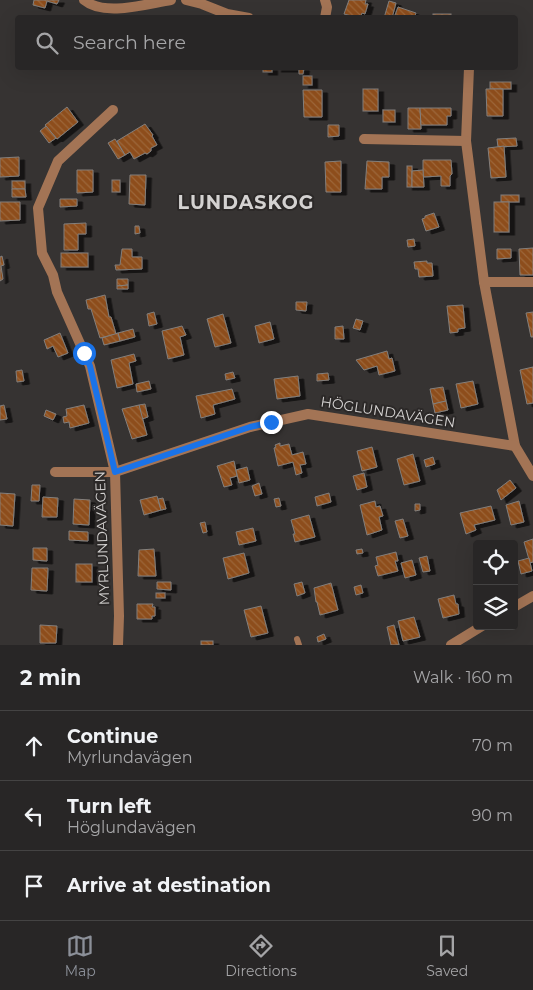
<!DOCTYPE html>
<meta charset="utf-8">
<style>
:root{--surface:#282626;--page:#302e2e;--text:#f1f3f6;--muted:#a5a5a7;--line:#444343;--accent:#8c9099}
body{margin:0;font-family:Montserrat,sans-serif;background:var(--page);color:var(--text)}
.controls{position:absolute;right:15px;bottom:15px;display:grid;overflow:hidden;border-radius:5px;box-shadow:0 5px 20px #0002}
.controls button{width:45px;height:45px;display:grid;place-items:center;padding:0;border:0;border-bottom:1px solid var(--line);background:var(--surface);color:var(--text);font:25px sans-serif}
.stop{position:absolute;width:15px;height:15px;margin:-11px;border:4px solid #1a73e8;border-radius:50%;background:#fff}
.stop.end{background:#1a73e8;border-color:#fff;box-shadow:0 1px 5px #0008}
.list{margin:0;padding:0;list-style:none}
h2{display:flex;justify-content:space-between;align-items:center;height:65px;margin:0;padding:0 20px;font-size:21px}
h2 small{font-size:16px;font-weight:400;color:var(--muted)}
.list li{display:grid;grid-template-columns:32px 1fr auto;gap:15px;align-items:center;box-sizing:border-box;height:70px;padding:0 20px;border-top:1px solid var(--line)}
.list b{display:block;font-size:19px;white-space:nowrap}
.list p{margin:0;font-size:16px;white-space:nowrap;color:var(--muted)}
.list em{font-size:16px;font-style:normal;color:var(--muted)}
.icon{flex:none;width:28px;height:28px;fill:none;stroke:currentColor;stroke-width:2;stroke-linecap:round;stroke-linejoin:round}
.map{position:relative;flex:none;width:533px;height:645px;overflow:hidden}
.search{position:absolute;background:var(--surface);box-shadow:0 5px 20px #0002;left:15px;right:15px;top:15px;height:55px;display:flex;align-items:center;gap:12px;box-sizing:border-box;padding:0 18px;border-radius:5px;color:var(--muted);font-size:19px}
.sheet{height:275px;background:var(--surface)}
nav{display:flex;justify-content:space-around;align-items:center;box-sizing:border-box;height:70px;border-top:1px solid var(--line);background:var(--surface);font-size:14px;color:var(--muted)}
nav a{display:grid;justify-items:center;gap:2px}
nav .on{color:var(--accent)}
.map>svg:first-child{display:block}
.building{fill:url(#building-back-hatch);stroke:#827f7d;filter:url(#shadow)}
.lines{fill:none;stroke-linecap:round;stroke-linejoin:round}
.service{stroke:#a37455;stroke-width:6}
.minor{stroke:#a37455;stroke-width:10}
.route{stroke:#1a73e8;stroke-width:6}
.labels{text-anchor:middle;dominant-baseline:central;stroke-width:4;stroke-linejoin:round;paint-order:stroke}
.street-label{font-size:14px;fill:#d4d2d1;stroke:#2c2928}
.district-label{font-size:19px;font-weight:bold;letter-spacing:1px;fill:#d4d2d1;stroke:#2c2928}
</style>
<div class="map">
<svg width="533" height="645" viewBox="0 0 533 645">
<defs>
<pattern id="building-back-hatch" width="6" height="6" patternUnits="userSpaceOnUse" patternTransform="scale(1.25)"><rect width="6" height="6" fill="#8d4d1a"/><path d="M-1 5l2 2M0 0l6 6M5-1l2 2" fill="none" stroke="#9c663a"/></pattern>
<filter id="shadow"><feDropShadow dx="5.5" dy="3" stdDeviation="0" flood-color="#0009"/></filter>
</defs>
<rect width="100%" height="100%" fill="#363332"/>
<!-- building -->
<g class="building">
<path d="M34,0H59L57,4L47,1L45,8L33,5Z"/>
<path d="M349,0H366L365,4H368L365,14L362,13L360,18L344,14Z"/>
<path d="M389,1L396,3L392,18H384Z"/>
<path d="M398,7L416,13L414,18H394Z"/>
<rect x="433" y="14" width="18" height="4"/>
<rect x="263" y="68" width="9" height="4"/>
<rect x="276" y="68" width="21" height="1"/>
<path d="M299,68H304L303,74H299Z"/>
<rect x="303" y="76" width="9" height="9"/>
<rect x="490" y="82" width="21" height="7"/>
<rect x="363" y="89" width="15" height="22"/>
<path d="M486,89H503V116H487Z"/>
<path d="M303,90H322V117H304Z"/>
<path d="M67,107L78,122L57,139L45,125Z"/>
<path d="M408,108H420L421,129H408Z"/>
<path d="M420,108H451V116H447V125H421Z"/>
<rect x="383" y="110" width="12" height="12"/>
<path d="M145,124L153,135L152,136L157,145L151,148V151L147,154L145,153L134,159L130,152L125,155L117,141Z"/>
<path d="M328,125H339V136L328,137Z"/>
<path d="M46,126L56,138L49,143L40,131Z"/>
<path d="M516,138L517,146L498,147L497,139Z"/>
<path d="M115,139L125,155L118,159L108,143Z"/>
<path d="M504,146L506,177L491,178L488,148Z"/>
<path d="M19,157V176L0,177V158Z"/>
<path d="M423,160H451L452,174L450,176V186H441V176L423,177Z"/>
<path d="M341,161V192H326L325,162Z"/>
<path d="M367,161L389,162V177H382V189H365Z"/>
<rect x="407" y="166" width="5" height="21"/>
<path d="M77,170H93V192L77,193Z"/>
<path d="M423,170L424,187H412V171Z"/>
<path d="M130,175H146L145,205L129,204Z"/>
<rect x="112" y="180" width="8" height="12"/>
<rect x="12" y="181" width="13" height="8"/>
<path d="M12,189H25L26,197H12Z"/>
<rect x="501" y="195" width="18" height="7"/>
<path d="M60,199H77V206L60,207Z"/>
<path d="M0,202H20V220L0,221Z"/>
<rect x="494" y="202" width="15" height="30"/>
<path d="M434,213L439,227L426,231L422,219L425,218V216Z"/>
<path d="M86,223V234H78V250H64V224Z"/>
<path d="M135,226H139L140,233L135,234Z"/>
<path d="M414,239L415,246L408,247L407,240Z"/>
<path d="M533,248V275H520L519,249Z"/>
<path d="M122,249H132V257H142V269L116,270L115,265H120Z"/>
<path d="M497,249H511V258L497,259Z"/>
<rect x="61" y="253" width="27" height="14"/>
<path d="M2,256L4,265L1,266L3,279L0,281V257Z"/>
<path d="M427,261V263H432L433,276L419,277L418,269H415L414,262Z"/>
<path d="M117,279H128V285L117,286Z"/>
<path d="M128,285V289H117V286Z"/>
<path d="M105,295L109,317H111L116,334L100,338L91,309H88L86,300Z"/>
<path d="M296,302H307L306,311L296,310Z"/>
<path d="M463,305L465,328L458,329V332L450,333L447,306Z"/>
<path d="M154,312L157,324L149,326L147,314Z"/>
<path d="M533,312V337H531L526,313Z"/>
<path d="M223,314L231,343L215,347L207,319Z"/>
<path d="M356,319L363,321L360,330L353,328Z"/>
<path d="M270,322L274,339L259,343L255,326Z"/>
<path d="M182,326L186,335L180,337L184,355L168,359L162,331Z"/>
<path d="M343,326L344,339H335V327Z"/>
<path d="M133,329L135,337L120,341L118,333Z"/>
<path d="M60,333L68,353L58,357L53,346L47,349L44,340Z"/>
<path d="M118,333L120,341L104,345L102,338Z"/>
<path d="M387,351L389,359L392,358L395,371L379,375L377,366L364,370L356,360Z"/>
<path d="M134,354L136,361L129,363L133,384L117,388L111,360Z"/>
<path d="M533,367V403L527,404L520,370Z"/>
<path d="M22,370L24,381L17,382L16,371Z"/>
<path d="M233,372L235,378L226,380L225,374Z"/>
<path d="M328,373L329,380L317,381V374Z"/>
<path d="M298,376L300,396L277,399L274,379Z"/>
<path d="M149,381L151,389L137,392L136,384Z"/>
<path d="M473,381L478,404L461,408L456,384Z"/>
<path d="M443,387L446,401L433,404L430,389Z"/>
<path d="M232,389L235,399L213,405L215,414L201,418L196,396Z"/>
<path d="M446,401L448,410L435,413L433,404Z"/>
<path d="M145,404L148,417L142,419L139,405Z"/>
<path d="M4,405L7,419L0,420V406Z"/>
<path d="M84,405L89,423L70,428L69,422L64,423L63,417L67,416L66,409Z"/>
<path d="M139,405L147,435L132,439L122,409Z"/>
<path d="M46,410L56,414L53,420L44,416Z"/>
<path d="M280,443V446L289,444L292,455L303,452L306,464L300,465L302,473L296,475L293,462L278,466L274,448L276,447L275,445Z"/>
<path d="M372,447L377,467L362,471L357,451Z"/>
<path d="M413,454L420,481L404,485L397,459Z"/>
<path d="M433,457L435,464L426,467L424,460Z"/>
<path d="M234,461L237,476L230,478L232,485L224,487L217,466Z"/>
<path d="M247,467L250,480L239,483L236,470Z"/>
<path d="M364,473L367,487L357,490L353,476Z"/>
<path d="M510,480L516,488L501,500L497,490Z"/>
<path d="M259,483L262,494L255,496L252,486Z"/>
<path d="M32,485H40L39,501H31Z"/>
<path d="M0,493L15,494L13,526L0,525Z"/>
<path d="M329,493L331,502L317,506L315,497Z"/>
<path d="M157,496L161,510L144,515L140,500Z"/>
<path d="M43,497L58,498L57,517H42Z"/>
<path d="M163,498L166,509L161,510L158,499Z"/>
<path d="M279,498L281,506L276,507L274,499Z"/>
<path d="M74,499L90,500L89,525L73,524Z"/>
<path d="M375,501L376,507L380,506L383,516L379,517L382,530L367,535L360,505Z"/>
<path d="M519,501L524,522L511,525L506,505Z"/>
<path d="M415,504H420V510L415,511Z"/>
<path d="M491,506L495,520L474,525L476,530L466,534L460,513Z"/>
<path d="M309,515L315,537L295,542L293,534H295L291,520Z"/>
<path d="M403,519L408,536L400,538L395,521Z"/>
<path d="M205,522L207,532L203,533L200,523Z"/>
<path d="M253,528L256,541L239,545L236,532Z"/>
<path d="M69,531L88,532V541L69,540Z"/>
<path d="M533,539V562L530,563L524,542Z"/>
<path d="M33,548H47V561L33,560Z"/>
<path d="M154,549L156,576H138L139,550Z"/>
<path d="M362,549L363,553L357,554L356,550Z"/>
<path d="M396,552L398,561H395L398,571L378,576L375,566L378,565L376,557Z"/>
<path d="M244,553L249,573L228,579L223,558Z"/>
<path d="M427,556L430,571L423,572L419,558Z"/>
<path d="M529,558L532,571L521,574L518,561Z"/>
<path d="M412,560L416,575L405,578L401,563Z"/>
<rect x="76" y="564" width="16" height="18"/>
<path d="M32,568H48L47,591L31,590Z"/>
<path d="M157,582H171V590L157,589Z"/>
<path d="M302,582L305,593L297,596L294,584Z"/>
<path d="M331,583L338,610L320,615L317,602H316L314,588Z"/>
<path d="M361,585L363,593L356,595L354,587Z"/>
<rect x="156" y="593" width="9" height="5"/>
<path d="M454,595L456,604H458L459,614L443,618L438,599Z"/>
<path d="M137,604H153L152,607H155V616H152V619H137Z"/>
<path d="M261,606L268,633L251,637L244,610Z"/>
<path d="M414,617L420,637L403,641L398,621Z"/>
<path d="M40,625L57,626L56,643H40Z"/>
<path d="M394,625L399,645H391L387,627Z"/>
<path d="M324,634L326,639L318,642L317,637Z"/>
<rect x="201" y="641" width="12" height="4"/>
</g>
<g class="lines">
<!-- service -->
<path class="service" d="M297,639L299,645"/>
<!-- minor -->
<g class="minor">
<path d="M84,0C104,17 146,4 171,0"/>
<path d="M186,0L202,4L227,14L249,18"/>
<path d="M325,18L327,7L325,0"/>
<path d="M469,68L466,141L484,282L515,446L533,476"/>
<path d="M113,110L58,161L38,208L42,253L53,275L57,292L90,366L115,472L119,616L118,645"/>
<path d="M364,139L466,141"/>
<path d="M484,282H533"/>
<path d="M55,472H115L250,427L308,414L515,446"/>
<path d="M514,607L533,596"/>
<path d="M451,645L482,626"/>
</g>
</g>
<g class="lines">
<!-- route -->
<path class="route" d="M84,353L90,366L115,472L250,427L271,422"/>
</g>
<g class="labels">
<!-- street labels -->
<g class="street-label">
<text transform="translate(388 412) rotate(9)">HÖGLUNDAVÄGEN</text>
<text transform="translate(102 538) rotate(-92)">MYRLUNDAVÄGEN</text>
</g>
<!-- district labels -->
<g class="district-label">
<text x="246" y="202">LUNDASKOG</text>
</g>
</g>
</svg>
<div class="controls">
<button><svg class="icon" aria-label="locate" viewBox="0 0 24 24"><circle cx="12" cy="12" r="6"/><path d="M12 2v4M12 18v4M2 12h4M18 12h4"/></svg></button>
<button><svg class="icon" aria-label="layers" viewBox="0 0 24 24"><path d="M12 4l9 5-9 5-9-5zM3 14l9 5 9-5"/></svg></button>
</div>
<div class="stop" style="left:84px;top:353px"></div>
<div class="stop end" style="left:271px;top:422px"></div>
<div class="search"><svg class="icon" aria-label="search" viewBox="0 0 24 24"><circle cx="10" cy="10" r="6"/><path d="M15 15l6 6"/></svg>Search here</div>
</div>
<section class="sheet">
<h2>2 min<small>Walk · 160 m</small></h2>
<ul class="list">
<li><svg class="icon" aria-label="ahead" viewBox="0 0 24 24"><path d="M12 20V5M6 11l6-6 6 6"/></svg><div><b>Continue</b><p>Myrlundavägen</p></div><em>70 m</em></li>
<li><svg class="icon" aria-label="left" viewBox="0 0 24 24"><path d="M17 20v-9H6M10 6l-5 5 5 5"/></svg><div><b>Turn left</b><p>Höglundavägen</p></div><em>90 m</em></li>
<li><svg class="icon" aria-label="arrive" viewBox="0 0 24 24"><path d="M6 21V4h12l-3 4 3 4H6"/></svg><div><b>Arrive at destination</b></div></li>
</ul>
</section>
<nav>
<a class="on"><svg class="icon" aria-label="map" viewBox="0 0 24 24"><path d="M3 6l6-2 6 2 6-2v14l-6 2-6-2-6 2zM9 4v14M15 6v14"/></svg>Map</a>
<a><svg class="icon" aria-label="directions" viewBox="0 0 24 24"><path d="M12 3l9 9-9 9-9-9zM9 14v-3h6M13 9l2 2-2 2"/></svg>Directions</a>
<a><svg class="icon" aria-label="saved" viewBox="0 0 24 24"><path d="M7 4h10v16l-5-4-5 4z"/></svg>Saved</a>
</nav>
